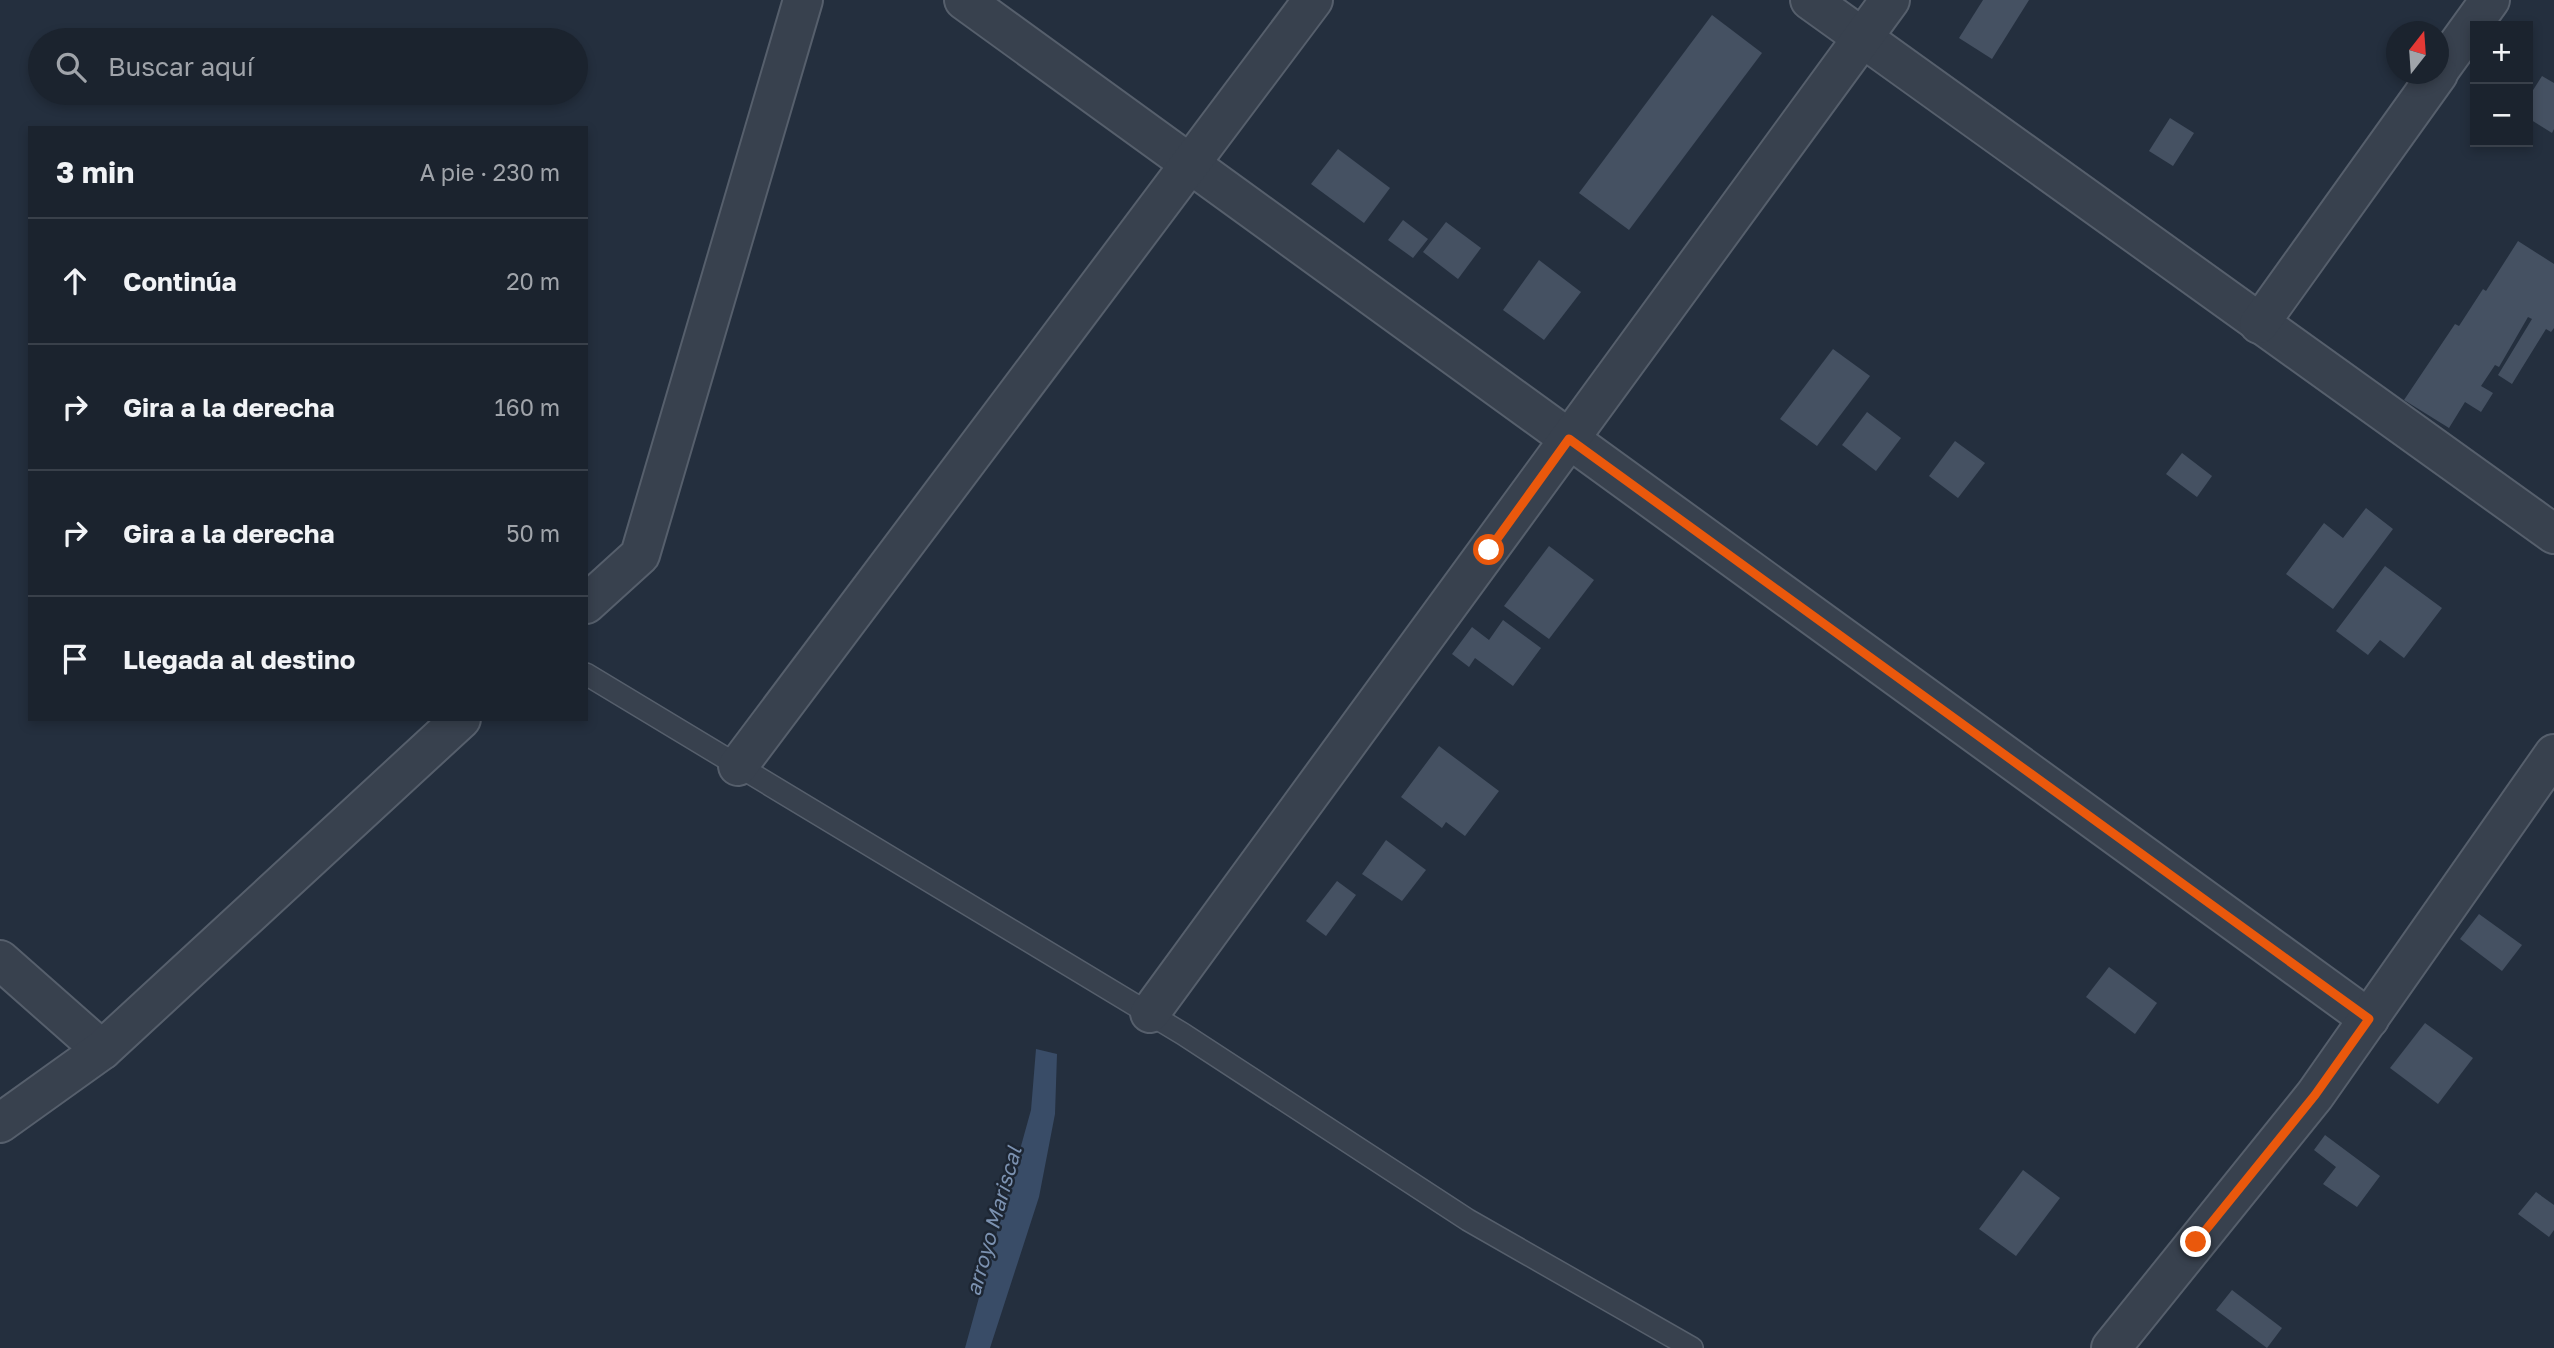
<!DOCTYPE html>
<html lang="es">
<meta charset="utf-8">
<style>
:root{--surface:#1b232e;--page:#282f3a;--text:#f1f3f6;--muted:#a0a4aa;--line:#39404a}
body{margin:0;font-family:"Golos Text",sans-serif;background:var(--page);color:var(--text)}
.controls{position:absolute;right:21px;top:21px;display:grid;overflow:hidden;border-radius:0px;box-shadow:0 4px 10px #0003}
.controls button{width:63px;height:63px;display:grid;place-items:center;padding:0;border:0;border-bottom:2px solid var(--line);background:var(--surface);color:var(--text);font:35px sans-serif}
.compass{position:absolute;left:2386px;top:21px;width:63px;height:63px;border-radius:50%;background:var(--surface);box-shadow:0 4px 10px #0003;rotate:17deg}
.stop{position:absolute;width:21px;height:21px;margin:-16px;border:5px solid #ea580c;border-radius:50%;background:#fff}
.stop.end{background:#ea580c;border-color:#fff;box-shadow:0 2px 7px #0008}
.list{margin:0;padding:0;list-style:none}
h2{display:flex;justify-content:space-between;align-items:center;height:91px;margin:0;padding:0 28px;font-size:30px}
h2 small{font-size:23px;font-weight:400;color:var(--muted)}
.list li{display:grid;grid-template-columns:46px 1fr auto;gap:21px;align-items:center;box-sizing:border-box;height:126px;padding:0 28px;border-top:2px solid var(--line)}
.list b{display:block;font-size:26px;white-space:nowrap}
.list em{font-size:23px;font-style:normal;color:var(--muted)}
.icon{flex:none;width:38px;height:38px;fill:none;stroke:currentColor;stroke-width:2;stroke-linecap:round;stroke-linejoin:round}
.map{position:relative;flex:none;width:2554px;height:1348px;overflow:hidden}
.search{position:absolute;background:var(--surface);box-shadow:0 4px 10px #0003;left:28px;top:28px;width:560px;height:77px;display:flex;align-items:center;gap:18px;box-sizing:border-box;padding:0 24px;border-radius:38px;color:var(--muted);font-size:26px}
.panel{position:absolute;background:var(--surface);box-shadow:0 4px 10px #0003;left:28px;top:126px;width:560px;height:595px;border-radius:0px}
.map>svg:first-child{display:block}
.water{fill:#394c67}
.building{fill:#455162}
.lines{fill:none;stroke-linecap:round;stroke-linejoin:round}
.service-casing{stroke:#565f6c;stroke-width:24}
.minor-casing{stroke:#565f6c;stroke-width:42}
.service{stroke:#38414e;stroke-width:21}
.minor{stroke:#38414e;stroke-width:38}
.route{stroke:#ea580c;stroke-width:9}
.labels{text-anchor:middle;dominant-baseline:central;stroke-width:5;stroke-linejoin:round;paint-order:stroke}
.water-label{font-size:21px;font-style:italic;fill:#7c92b1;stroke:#1d2633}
</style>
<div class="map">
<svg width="2554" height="1348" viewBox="0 0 2554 1348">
<rect width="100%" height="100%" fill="#242f3e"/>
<!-- water -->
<path class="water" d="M1036,1049L1057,1054L1055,1114L1039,1197L990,1348H965L1031,1110Z"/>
<!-- building -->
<g class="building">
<path d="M1983,0H2029L1992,59L1959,38Z"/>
<path d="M1712,15L1762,53L1629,230L1579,193Z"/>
<path d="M2542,76L2554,83V129L2552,133L2528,118V98Z"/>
<path d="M2170,118L2194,133L2173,166L2149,151Z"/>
<path d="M1338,149L1390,188L1364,223L1311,184Z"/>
<path d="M1403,220L1428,239L1413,258L1388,240Z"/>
<path d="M1446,222L1481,248L1458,279L1423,252Z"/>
<path d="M2518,241L2554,264V328L2551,332L2546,329L2512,384L2498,375L2532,319L2528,317L2499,367L2495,365L2481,386L2493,393L2481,412L2465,402L2449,428L2404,400L2455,324L2459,326L2483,289L2486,291Z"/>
<path d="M1539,260L1581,292L1544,340L1503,310Z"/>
<path d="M1833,349L1870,376L1817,446L1780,419Z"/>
<path d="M1867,412L1901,438L1876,471L1842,445Z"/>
<path d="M1955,441L1985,463L1958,498L1929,476Z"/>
<path d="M2182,453L2212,476L2197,497L2166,474Z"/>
<path d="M2366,508L2393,529L2333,609L2286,574L2324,523L2343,538Z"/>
<path d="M1549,546L1594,580L1549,639L1504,606Z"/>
<path d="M2385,566L2442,608L2404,658L2380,640L2368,655L2336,631Z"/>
<path d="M1503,620L1541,648L1513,686L1475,658L1469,667L1452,654L1472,627L1489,640Z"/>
<path d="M1439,746L1499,791L1465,836L1446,822L1442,828L1401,797Z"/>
<path d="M1386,840L1426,870L1402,901L1362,874Z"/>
<path d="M1337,881L1356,895L1326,936L1306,921Z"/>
<path d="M2479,914L2522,945L2502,971L2460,939Z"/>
<path d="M2109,967L2157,1003L2135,1034L2086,997Z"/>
<path d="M2425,1023L2473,1058L2438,1104L2390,1068Z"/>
<path d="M2325,1135L2380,1176L2357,1207L2323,1184L2336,1167L2314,1150Z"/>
<path d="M2023,1170L2060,1198L2016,1256L1979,1229Z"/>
<path d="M2536,1192L2554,1205V1230L2549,1237L2518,1214Z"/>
<path d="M2232,1290L2282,1328L2267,1348L2216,1310Z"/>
</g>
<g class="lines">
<!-- service casing -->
<g class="service-casing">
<path id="service" d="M586,674L1183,1034L1468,1220L1692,1348"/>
</g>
<!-- minor casing -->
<g class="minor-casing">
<g id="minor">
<path d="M964,0L2369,1019"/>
<path d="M1810,0L2554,534"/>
<path d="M2438,72L2490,0"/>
<path d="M2259,324L2438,74"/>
<path d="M586,604L640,555L803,0"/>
<path d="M738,766L1313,0"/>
<path d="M0,960L102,1050"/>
<path d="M1150,1013L1890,0"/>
<path d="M0,1123L102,1050L461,719"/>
<path d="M2111,1348L2315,1095L2554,754"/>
</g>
</g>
<!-- service -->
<use href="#service" class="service"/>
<!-- minor -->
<use href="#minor" class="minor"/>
</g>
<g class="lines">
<!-- route -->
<path class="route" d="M1489,550L1569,439L2369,1019L2315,1095L2196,1242"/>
</g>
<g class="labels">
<!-- water labels -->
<g class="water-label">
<text transform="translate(993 1221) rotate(-74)">arroyo Mariscal</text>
</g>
</g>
</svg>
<div class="controls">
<button>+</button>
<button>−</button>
</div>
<svg class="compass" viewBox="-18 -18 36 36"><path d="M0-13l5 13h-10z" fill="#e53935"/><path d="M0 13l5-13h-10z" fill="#a0a4aa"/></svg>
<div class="stop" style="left:1489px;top:550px"></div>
<div class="stop end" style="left:2196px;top:1242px"></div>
<div class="search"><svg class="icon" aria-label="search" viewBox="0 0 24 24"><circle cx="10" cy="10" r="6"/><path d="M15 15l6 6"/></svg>Buscar aquí</div>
<section class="panel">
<h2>3 min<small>A pie · 230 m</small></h2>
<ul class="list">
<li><svg class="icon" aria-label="ahead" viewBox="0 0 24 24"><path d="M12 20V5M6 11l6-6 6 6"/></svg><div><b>Continúa</b></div><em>20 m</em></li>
<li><svg class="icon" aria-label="right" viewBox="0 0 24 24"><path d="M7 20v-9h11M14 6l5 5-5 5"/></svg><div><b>Gira a la derecha</b></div><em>160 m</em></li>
<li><svg class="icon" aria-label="right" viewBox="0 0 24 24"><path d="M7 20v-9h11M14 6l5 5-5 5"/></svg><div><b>Gira a la derecha</b></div><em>50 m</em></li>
<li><svg class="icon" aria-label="arrive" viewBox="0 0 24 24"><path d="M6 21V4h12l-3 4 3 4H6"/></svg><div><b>Llegada al destino</b></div></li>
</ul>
</section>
</div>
